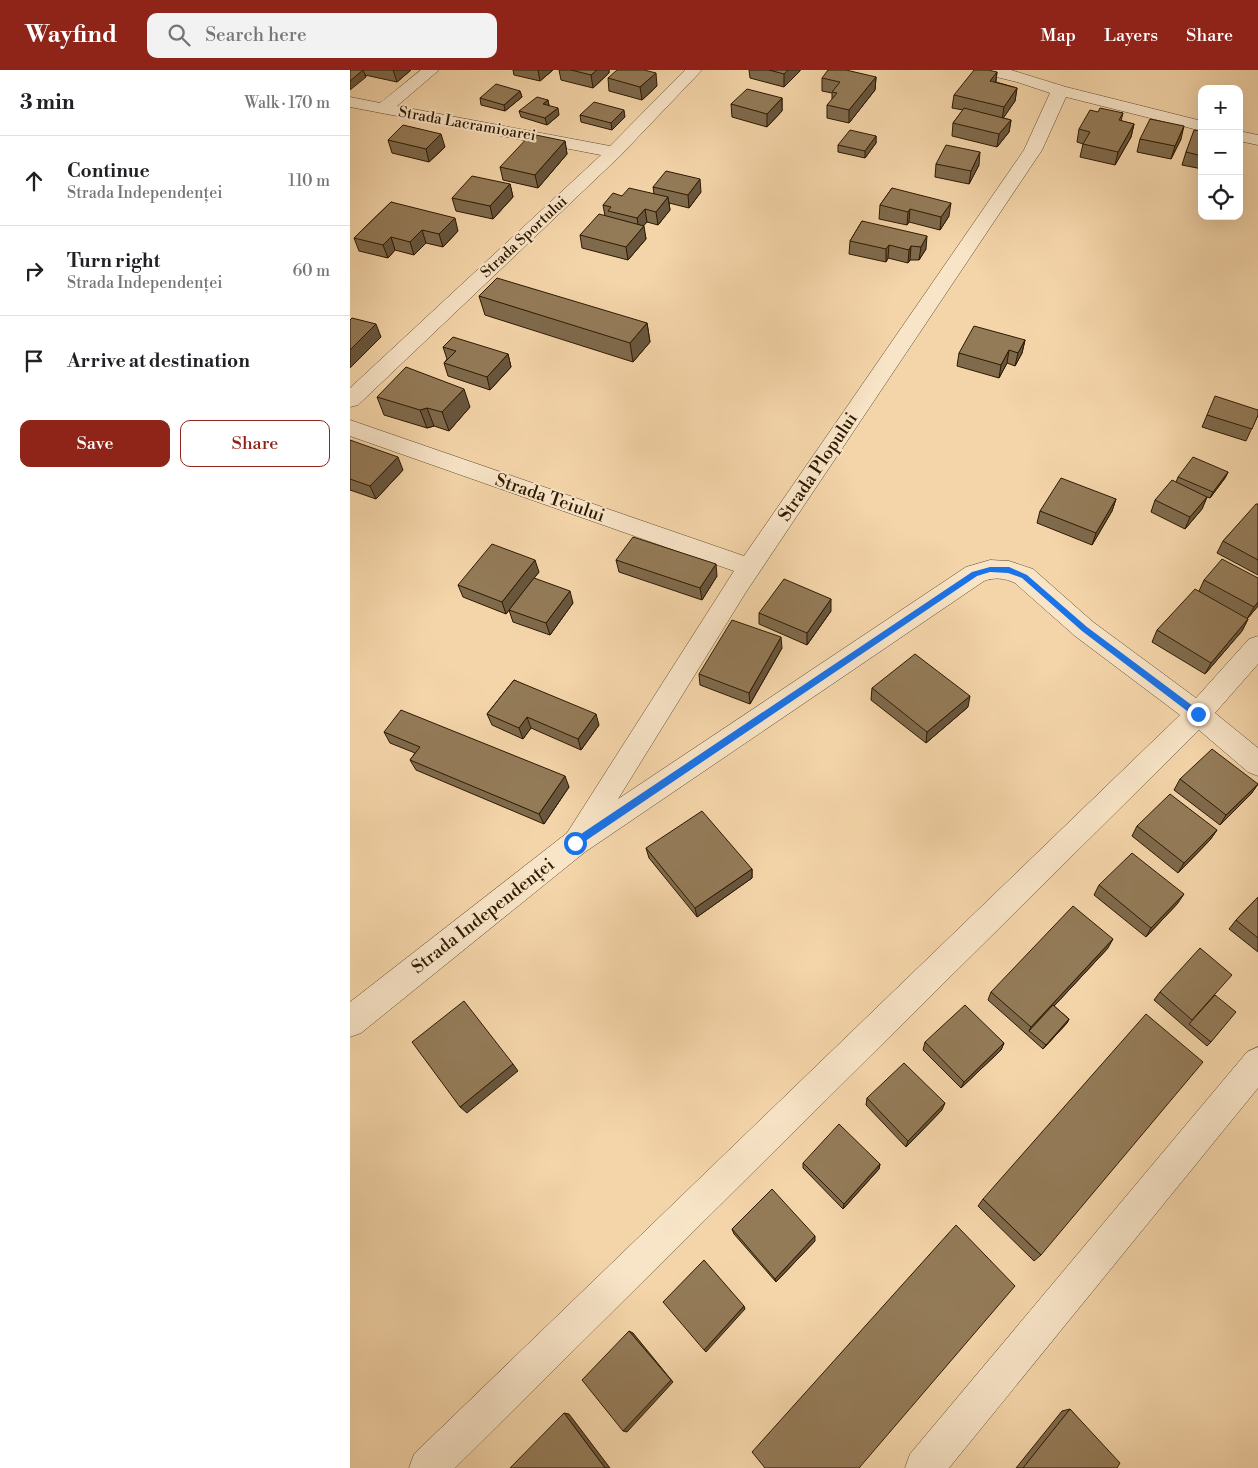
<!DOCTYPE html>
<meta charset="utf-8">
<style>
:root{--surface:#fff;--page:#f2f2f2;--text:#202124;--muted:#757577;--line:#e0e0e0;--accent:#8f2418}
body{margin:0;font-family:"Libre Bodoni",serif;background:var(--page);color:var(--text)}
.controls{position:absolute;right:15px;top:15px;display:grid;overflow:hidden;border-radius:10px;box-shadow:0 5px 20px #0002}
.controls button{width:45px;height:45px;display:grid;place-items:center;padding:0;border:0;border-bottom:1px solid var(--line);background:var(--surface);color:var(--text);font:25px sans-serif}
.stop{position:absolute;width:15px;height:15px;margin:-11px;border:4px solid #1a73e8;border-radius:50%;background:#fff}
.stop.end{background:#1a73e8;border-color:#fff;box-shadow:0 1px 5px #0008}
.list{margin:0;padding:0;list-style:none}
h2{display:flex;justify-content:space-between;align-items:center;height:65px;margin:0;padding:0 20px;font-size:21px}
h2 small{font-size:16px;font-weight:400;color:var(--muted)}
.list li{display:grid;grid-template-columns:32px 1fr auto;gap:15px;align-items:center;box-sizing:border-box;height:90px;padding:0 20px;border-top:1px solid var(--line)}
.list b{display:block;font-size:19px;white-space:nowrap}
.list p{margin:0;font-size:16px;white-space:nowrap;color:var(--muted)}
.list em{font-size:16px;font-style:normal;color:var(--muted)}
.actions{display:flex;gap:10px;padding:15px 20px}
.actions a{flex:1;padding:11px 0;border:1px solid var(--accent);border-radius:10px;text-align:center;font-size:18px;color:var(--accent)}
.actions .main{background:var(--accent);color:#fff}
.icon{flex:none;width:28px;height:28px;fill:none;stroke:currentColor;stroke-width:2;stroke-linecap:round;stroke-linejoin:round}
.map{position:relative;flex:none;width:908px;height:1398px;overflow:hidden}
header{display:flex;align-items:center;gap:30px;box-sizing:border-box;height:70px;padding:0 25px;background:var(--accent);color:#fff}
header strong{font-size:24px}
nav{display:flex;gap:28px;margin-inline-start:auto;font-size:18px}
.search{width:350px;height:45px;background:var(--page);display:flex;align-items:center;gap:12px;box-sizing:border-box;padding:0 18px;border-radius:10px;color:var(--muted);font-size:19px}
main{display:flex}
aside{flex:1;background:var(--surface)}
.map>svg:first-child{display:block}
.lines{fill:none;stroke-linecap:round;stroke-linejoin:round}
.minor-casing{stroke:#5f482a;stroke-width:1}
.minor{fill:#f8e4c7;fill-rule:evenodd}
.wall{fill:#7f6a4c;stroke:#2d1900}
.shaded-wall{fill:#68563e;stroke:#2d1900}
.building{fill:#947b58;stroke:#2d1900}
.route{fill:#1a73e8}
.labels{text-anchor:middle;dominant-baseline:central;stroke-width:4;stroke-linejoin:round;paint-order:stroke}
.far-street-label{font-size:15px;fill:#2d1900;stroke:#f8e4c7}
.street-label{font-size:18px;fill:#2d1900;stroke:#f8e4c7}
</style>
<header>
<strong>Wayfind</strong>
<div class="search"><svg class="icon" aria-label="search" viewBox="0 0 24 24"><circle cx="10" cy="10" r="6"/><path d="M15 15l6 6"/></svg>Search here</div>
<nav><a>Map</a><a>Layers</a><a>Share</a></nav>
</header>
<main>
<aside>
<h2>3 min<small>Walk · 170 m</small></h2>
<ul class="list">
<li><svg class="icon" aria-label="ahead" viewBox="0 0 24 24"><path d="M12 20V5M6 11l6-6 6 6"/></svg><div><b>Continue</b><p>Strada Independenței</p></div><em>110 m</em></li>
<li><svg class="icon" aria-label="right" viewBox="0 0 24 24"><path d="M7 20v-9h11M14 6l5 5-5 5"/></svg><div><b>Turn right</b><p>Strada Independenței</p></div><em>60 m</em></li>
<li><svg class="icon" aria-label="arrive" viewBox="0 0 24 24"><path d="M6 21V4h12l-3 4 3 4H6"/></svg><div><b>Arrive at destination</b></div></li>
</ul>
<div class="actions"><a class="main">Save</a><a>Share</a></div>
</aside>
<div class="map">
<svg width="908" height="1398" viewBox="0 0 908 1398">
<rect width="100%" height="100%" fill="#f4d5a9"/>
<filter id="stains"><feTurbulence type="fractalNoise" baseFrequency=".004" numOctaves="4"/><feColorMatrix values="0 0 0 0 .2 0 0 0 0 .09 0 0 0 0 .02 0 0 0 .5 -.17"/></filter>
<radialGradient id="worn" r=".72"><stop offset=".6" stop-color="#630" stop-opacity="0"/><stop offset="1" stop-color="#630" stop-opacity=".3"/></radialGradient>
<g class="lines">
<!-- minor casing -->
<g class="minor-casing">
<g id="minor">
<path d="M71,0H89L47,36L260,76L335,0H352L270,86L8,335L0,337V318L251,85L0,37V27L30,33Z"/>
<path d="M632,0H661L716,17L852,51V61L716,27L692,80L396,522L268,729L616,497L640,490L659,491L683,499L743,552L846,628L899,569L908,566V594L865,643L908,678V706L898,702L849,660L105,1398H59L64,1384L830,645L725,566L665,513C655,508 644,507 634,511L235,782L11,963L0,967V932L217,763L384,501L0,366V350L394,486L674,80L700,23L667,12L634,4Z"/>
<path d="M889,61L908,65V75L889,71Z"/>
<path d="M908,977V1018L599,1398H555L560,1384L897,982Z"/>
</g>
</g>
<!-- minor -->
<use href="#minor" class="minor"/>
</g>
<!-- wall -->
<g class="wall">
<path d="M0,0H61L47,12L15,5L16,7Z"/>
<path d="M163,0H203L190,11L164,5Z"/>
<path d="M209,0H259V3L243,18L211,10Z"/>
<path d="M399,0H450V1L434,17L400,8Z"/>
<path d="M647,2L646,12L667,18L665,31L653,48L661,50L659,62L647,77L602,66L603,53L613,40L602,38L604,25Z"/>
<path d="M526,7L525,20L499,53L477,48V35L482,30V23L472,21V8Z"/>
<path d="M258,8L307,16L292,30L259,21Z"/>
<path d="M170,21L172,27L155,41L131,35L130,28Z"/>
<path d="M432,28V41L417,57L382,47L381,34Z"/>
<path d="M198,30L199,35L209,45L197,55L171,47L169,41Z"/>
<path d="M748,42L773,43L771,51L784,54L781,67L765,95L730,87L733,74L727,72L729,59Z"/>
<path d="M230,45L275,47L262,60L231,52Z"/>
<path d="M852,61V99L832,95L836,82Z"/>
<path d="M526,66V73L515,88L488,82V75Z"/>
<path d="M790,69H831L821,89L787,82Z"/>
<path d="M38,70L95,77L79,92L42,83Z"/>
<path d="M215,71L217,84L188,118L153,110L150,97Z"/>
<path d="M586,94L629,95L619,114L585,107Z"/>
<path d="M160,114L163,127L143,149L106,141L102,128Z"/>
<path d="M303,117L351,122L339,138L319,133L320,140L308,155L297,152L293,156L296,169L278,190L232,178L230,165L255,146L253,135L272,126L304,124Z"/>
<path d="M542,118L599,146L590,160L559,152L557,155L529,149L530,135Z"/>
<path d="M41,132L108,161L93,177L76,173L64,185L45,180L38,188L9,181L4,168Z"/>
<path d="M512,151L576,179L569,190H560L558,193L538,188L536,192L499,184L500,171Z"/>
<path d="M129,226L297,253L300,272L283,292L135,245Z"/>
<path d="M675,270L672,283L665,296L657,293L649,308L607,296L609,283Z"/>
<path d="M93,277L158,284L161,297L140,320L98,306L94,293L97,289Z"/>
<path d="M27,327L120,337L99,361L84,356L77,358L34,345Z"/>
<path d="M857,345H908L896,371L852,357Z"/>
<path d="M0,370L53,400L26,429L0,420Z"/>
<path d="M878,402L875,408L860,428L857,427L852,439L835,459L801,442L805,430L826,412L828,407Z"/>
<path d="M766,429L762,441L742,475L687,453L690,441Z"/>
<path d="M908,434V505L867,483L873,471Z"/>
<path d="M266,490L367,506L352,530L269,502Z"/>
<path d="M189,502L184,508L223,533L200,565L163,552L159,540L163,535L156,544L113,527L108,515Z"/>
<path d="M908,508V536L897,549H898L892,561L855,604L802,572L807,560L849,521L854,510Z"/>
<path d="M481,541L457,575L409,554V543Z"/>
<path d="M432,578L400,634L350,615L349,604Z"/>
<path d="M164,610L249,655L231,680L181,658L173,669L142,655L137,644Z"/>
<path d="M522,618L618,637L576,673L521,630Z"/>
<path d="M34,662L219,717L194,754L66,700L60,690L65,683L40,673Z"/>
<path d="M830,709L908,714L901,724L870,755L824,720Z"/>
<path d="M787,756L867,760L860,770L828,803L782,766Z"/>
<path d="M296,778L402,799V808L347,847L299,788Z"/>
<path d="M749,815L828,833L796,867L744,825Z"/>
<path d="M908,827V882L879,859L886,850Z"/>
<path d="M758,878L704,936L719,949L717,953L693,979L638,930L641,922Z"/>
<path d="M810,922L865,925L861,972L857,976L804,930Z"/>
<path d="M575,972L654,973L651,980L611,1018L573,980Z"/>
<path d="M517,1028L592,1040L556,1077L516,1035Z"/>
<path d="M453,1093L530,1094L529,1099L493,1139L453,1098Z"/>
<path d="M633,1129L691,1185L684,1191L628,1136Z"/>
<path d="M382,1159L465,1171L426,1212L384,1164Z"/>
<path d="M720,1339L767,1398H666L712,1341Z"/>
</g>
<!-- shaded-wall -->
<g class="shaded-wall">
<path d="M13,0L16,7L0,20V11Z"/>
<path d="M43,0H61L47,12Z"/>
<path d="M188,0H203L190,11Z"/>
<path d="M247,0H259V3L243,18L241,5Z"/>
<path d="M438,0H450V1L434,17V4Z"/>
<path d="M647,2L645,15L640,11Z"/>
<path d="M306,3L307,16L292,30L290,17Z"/>
<path d="M526,7L525,20L499,53V40Z"/>
<path d="M667,18L665,31L652,50L654,37Z"/>
<path d="M170,21L172,27L155,41L154,35Z"/>
<path d="M432,28V41L417,57V44Z"/>
<path d="M198,30L199,37L193,34Z"/>
<path d="M208,38L209,45L197,55L195,48Z"/>
<path d="M274,40L275,47L262,60L261,53Z"/>
<path d="M661,50L659,62L647,77L649,64Z"/>
<path d="M784,54L781,67L765,95L768,82Z"/>
<path d="M834,56L831,69L821,89L825,76Z"/>
<path d="M91,64L95,77L79,92L76,79Z"/>
<path d="M526,66V73L515,88V81Z"/>
<path d="M215,71L217,84L188,118L185,105Z"/>
<path d="M630,82L629,95L619,114L621,101Z"/>
<path d="M350,109L351,122L339,138L338,125Z"/>
<path d="M160,114L163,127L143,149L140,136Z"/>
<path d="M318,127L320,140L308,155L306,142Z"/>
<path d="M601,133L599,146L590,160L591,147Z"/>
<path d="M295,139L297,152L289,161L287,148Z"/>
<path d="M560,139L559,152L557,155L558,142Z"/>
<path d="M105,148L108,161L93,177L89,164Z"/>
<path d="M294,156L296,169L278,190L276,177Z"/>
<path d="M72,160L76,173L64,185L60,172Z"/>
<path d="M577,166L576,179L569,190L571,177Z"/>
<path d="M41,167L45,180L38,188L33,175Z"/>
<path d="M539,175L538,188L536,192V179Z"/>
<path d="M561,176L560,190L558,193L559,180Z"/>
<path d="M297,253L300,272L283,292L280,273Z"/>
<path d="M26,254L31,267L0,298V280Z"/>
<path d="M675,270L672,283L665,296L668,283Z"/>
<path d="M659,280L657,293L649,308L651,295Z"/>
<path d="M158,284L161,297L140,320L137,307Z"/>
<path d="M114,319L120,337L99,361L92,342Z"/>
<path d="M77,338L84,356L77,358L70,340Z"/>
<path d="M48,387L53,400L26,429L20,416Z"/>
<path d="M878,402L875,408L860,428L863,422Z"/>
<path d="M857,427L852,439L835,459L840,447Z"/>
<path d="M766,429L762,441L742,475L746,463Z"/>
<path d="M185,490L189,502L156,544L152,532Z"/>
<path d="M366,494L367,506L352,530L350,518Z"/>
<path d="M220,521L223,533L200,565L196,553Z"/>
<path d="M481,529V541L457,575V563Z"/>
<path d="M908,532V536L897,549L904,537Z"/>
<path d="M898,549L892,561L855,604L861,593Z"/>
<path d="M431,567L432,578L400,634L399,623Z"/>
<path d="M620,626L618,637L576,673L577,662Z"/>
<path d="M246,644L249,655L231,680L228,669Z"/>
<path d="M177,647L181,658L173,669L169,658Z"/>
<path d="M215,706L219,717L194,754L189,744Z"/>
<path d="M908,714L901,724L870,755L876,745Z"/>
<path d="M867,760L860,770L828,803L834,793Z"/>
<path d="M402,799V808L347,847L345,838Z"/>
<path d="M834,824L828,833L796,867L801,858Z"/>
<path d="M763,869L758,878L680,962L679,961L681,957Z"/>
<path d="M719,949L717,953L693,979L696,975Z"/>
<path d="M654,973L651,980L611,1018L614,1012Z"/>
<path d="M163,994L168,1001L117,1043L110,1037Z"/>
<path d="M595,1033L592,1040L556,1077L558,1071Z"/>
<path d="M530,1094L529,1099L493,1139L494,1134Z"/>
<path d="M465,1166V1171L426,1212L425,1209Z"/>
<path d="M394,1236L395,1239L356,1282L354,1280Z"/>
<path d="M279,1261L283,1263L323,1312L277,1362L273,1361Z"/>
<path d="M214,1343L219,1344L260,1398H255Z"/>
</g>
<!-- building -->
<g class="building">
<path d="M0,0H13L0,11Z"/>
<path d="M221,0H247L241,5Z"/>
<path d="M267,0H294L306,3L290,17L258,8Z"/>
<path d="M419,0H438L434,4Z"/>
<path d="M478,0H496L526,7L499,40L477,35L487,23L482,22L490,12L472,8Z"/>
<path d="M624,0H638L647,2L640,11L667,18L654,37L604,25Z"/>
<path d="M146,14L170,21L154,35L130,28Z"/>
<path d="M397,19L432,28L417,44L381,34Z"/>
<path d="M187,27L198,30L193,34L208,38L195,48L169,41Z"/>
<path d="M244,32L274,40L261,53L230,45Z"/>
<path d="M614,38L661,50L649,64L603,53Z"/>
<path d="M750,38L773,43L769,50L784,54L768,82L733,74L740,62L729,59L740,40L748,42Z"/>
<path d="M800,49L834,56L825,76L790,69Z"/>
<path d="M53,55L91,64L76,79L38,70Z"/>
<path d="M500,60L526,66L515,81L488,75Z"/>
<path d="M844,60L852,61V86L836,82Z"/>
<path d="M181,64L215,71L185,105L150,97Z"/>
<path d="M596,75L630,82L621,101L586,94Z"/>
<path d="M316,101L350,109L338,125L303,117Z"/>
<path d="M122,106L160,114L140,136L102,128Z"/>
<path d="M279,118L318,127L306,142L295,139L287,148L258,141L261,137L253,135L263,123L272,126Z"/>
<path d="M542,118L601,133L591,147L560,139L558,142L530,135Z"/>
<path d="M41,132L105,148L89,164L72,160L60,172L41,167L33,175L4,168Z"/>
<path d="M249,144L294,156L276,177L230,165Z"/>
<path d="M512,151L577,166L571,177L561,176L559,180L539,175L536,179L500,171Z"/>
<path d="M147,208L297,253L280,273L129,226Z"/>
<path d="M2,248L26,254L0,280V250Z"/>
<path d="M624,256L675,270L668,283L659,280L651,295L609,283Z"/>
<path d="M103,267L158,284L137,307L94,293L106,281L93,277Z"/>
<path d="M56,297L114,319L92,342L77,338L70,340L27,327Z"/>
<path d="M865,326L908,340V345L902,359L857,345Z"/>
<path d="M0,370L48,387L20,416L0,409Z"/>
<path d="M843,387L878,402L863,422L828,407Z"/>
<path d="M711,408L766,429L746,463L690,441Z"/>
<path d="M822,410L857,427L840,447L805,430Z"/>
<path d="M906,434H908V490L873,471Z"/>
<path d="M283,467L366,494L350,518L266,490Z"/>
<path d="M142,474L185,490L152,532L108,515Z"/>
<path d="M872,489L908,508V532L904,537L854,510Z"/>
<path d="M184,508L220,521L196,553L159,540Z"/>
<path d="M434,509L481,529L457,563L409,543Z"/>
<path d="M845,519L898,549L861,593L807,560Z"/>
<path d="M382,550L431,567L399,623L349,604Z"/>
<path d="M565,584L620,626L577,662L522,618Z"/>
<path d="M164,610L246,644L228,669L177,647L169,658L137,644Z"/>
<path d="M51,640L215,706L189,744L60,690L70,677L34,662Z"/>
<path d="M862,679L908,714L876,745L830,709Z"/>
<path d="M820,724L867,760L834,793L787,756Z"/>
<path d="M352,741L402,799L345,838L296,778Z"/>
<path d="M782,783L834,824L801,858L749,815Z"/>
<path d="M908,827V868L886,850Z"/>
<path d="M723,836L763,869L681,957L641,922Z"/>
<path d="M850,878L882,905L842,950L810,922Z"/>
<path d="M865,925L886,942L861,972L839,954Z"/>
<path d="M114,931L163,994L110,1037L62,972Z"/>
<path d="M615,935L654,973L614,1012L575,972Z"/>
<path d="M703,935L719,949L696,975L679,961Z"/>
<path d="M796,944L853,992L691,1185L633,1129Z"/>
<path d="M554,993L595,1033L558,1071L517,1028Z"/>
<path d="M489,1054L530,1094L494,1134L453,1093Z"/>
<path d="M422,1119L465,1166L425,1209L382,1159Z"/>
<path d="M606,1155L665,1216L509,1398H415L402,1382Z"/>
<path d="M354,1190L394,1236L354,1280L313,1232Z"/>
<path d="M279,1261L321,1310L273,1361L232,1310Z"/>
<path d="M720,1339L770,1393L767,1398H673Z"/>
<path d="M214,1343L255,1398H160Z"/>
</g>
<!-- route -->
<path class="route" d="M640,497H659L677,505L737,557L851,642V647H845L732,561L672,508L658,503L640,502L627,506L228,776H222V770L622,502Z"/>
<g class="labels">
<!-- far-street labels -->
<g class="far-street-label">
<text transform="translate(117 54) rotate(10)">Strada Lacramioarei</text>
<text transform="translate(174 167) rotate(-43)">Strada Sportului</text>
</g>
<!-- street labels -->
<g class="street-label">
<text transform="translate(468 397) rotate(-56)">Strada Plopului</text>
<text transform="translate(200 428) rotate(19)">Strada Teiului</text>
<text transform="translate(133 846) rotate(-38)">Strada Independenței</text>
</g>
</g>
<rect width="100%" height="100%" filter="url(#stains)"/>
<rect width="100%" height="100%" fill="url(#worn)"/>
</svg>
<div class="controls">
<button>+</button>
<button>−</button>
<button><svg class="icon" aria-label="locate" viewBox="0 0 24 24"><circle cx="12" cy="12" r="6"/><path d="M12 2v4M12 18v4M2 12h4M18 12h4"/></svg></button>
</div>
<div class="stop" style="left:225px;top:773px"></div>
<div class="stop end" style="left:848px;top:644px"></div>
</div>
</main>
